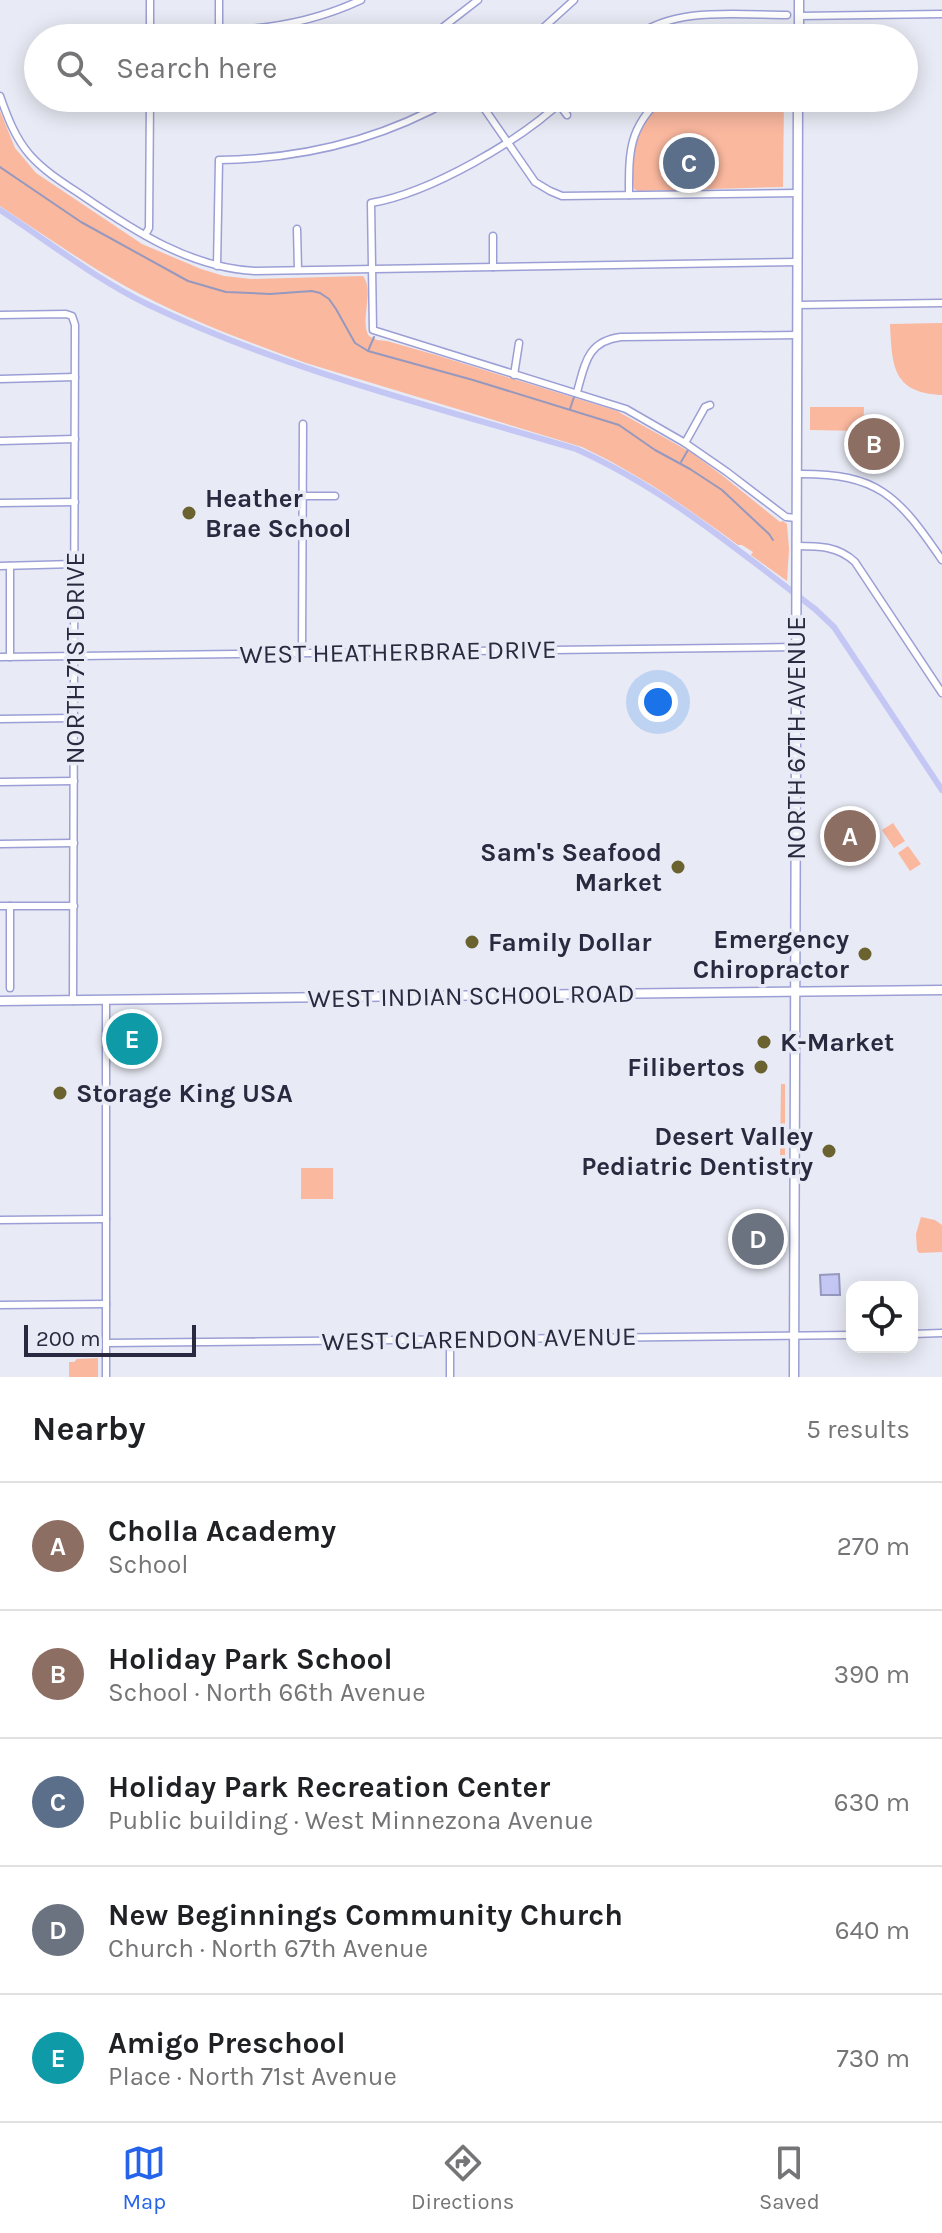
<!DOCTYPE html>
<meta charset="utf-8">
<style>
:root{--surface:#fff;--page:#f6f6f6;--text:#202124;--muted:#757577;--line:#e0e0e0;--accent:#2563eb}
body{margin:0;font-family:Karla,sans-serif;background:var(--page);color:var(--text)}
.controls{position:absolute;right:24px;bottom:24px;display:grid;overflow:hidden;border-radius:16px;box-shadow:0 4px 20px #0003}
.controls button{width:72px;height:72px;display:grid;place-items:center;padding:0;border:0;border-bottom:2px solid var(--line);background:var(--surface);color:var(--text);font:40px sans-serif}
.scale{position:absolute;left:24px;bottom:20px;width:172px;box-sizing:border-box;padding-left:8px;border:4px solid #292a3f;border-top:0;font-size:22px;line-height:28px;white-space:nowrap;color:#292a3f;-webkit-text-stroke:6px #e8eaf5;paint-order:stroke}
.you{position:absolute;left:658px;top:702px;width:28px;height:28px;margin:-20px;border:6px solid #fff;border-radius:50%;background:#1a73e8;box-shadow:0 0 0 12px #1a73e833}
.badge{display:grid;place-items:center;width:52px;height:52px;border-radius:50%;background:var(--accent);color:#fff;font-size:26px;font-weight:700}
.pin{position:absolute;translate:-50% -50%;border:4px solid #fff;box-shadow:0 2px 8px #0006}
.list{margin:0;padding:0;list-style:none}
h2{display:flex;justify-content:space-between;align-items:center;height:104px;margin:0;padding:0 32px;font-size:34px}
h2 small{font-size:26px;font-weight:400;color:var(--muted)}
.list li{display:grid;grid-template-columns:52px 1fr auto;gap:24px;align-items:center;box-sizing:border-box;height:128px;padding:0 32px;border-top:2px solid var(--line)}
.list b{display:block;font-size:30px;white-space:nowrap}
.list p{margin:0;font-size:26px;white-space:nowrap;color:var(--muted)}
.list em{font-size:26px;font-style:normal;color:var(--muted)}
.icon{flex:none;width:44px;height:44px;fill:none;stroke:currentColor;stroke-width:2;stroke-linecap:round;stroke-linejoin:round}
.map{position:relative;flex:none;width:942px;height:1377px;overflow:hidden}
.search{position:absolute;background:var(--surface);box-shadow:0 4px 20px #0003;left:24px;right:24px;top:24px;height:88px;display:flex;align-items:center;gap:20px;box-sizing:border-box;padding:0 28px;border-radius:44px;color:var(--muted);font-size:30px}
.sheet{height:744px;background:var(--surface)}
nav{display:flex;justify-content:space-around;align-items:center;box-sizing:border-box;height:112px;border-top:2px solid var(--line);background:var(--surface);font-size:22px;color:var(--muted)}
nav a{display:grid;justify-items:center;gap:4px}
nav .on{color:var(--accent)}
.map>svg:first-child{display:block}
.green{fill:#fab89f}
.water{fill:#c4c7f4;stroke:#9698be;stroke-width:2}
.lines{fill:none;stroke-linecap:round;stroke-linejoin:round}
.stream{stroke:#9698be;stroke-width:2}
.canal{stroke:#c4c7f4;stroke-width:6}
.minor-casing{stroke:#9c9fd5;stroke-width:9}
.major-casing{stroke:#9c9fd5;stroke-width:11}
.minor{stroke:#fff;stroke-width:6}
.major{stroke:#fff;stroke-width:8}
.poi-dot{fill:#6a6330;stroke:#e8eaf5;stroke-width:3}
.labels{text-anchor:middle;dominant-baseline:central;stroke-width:7;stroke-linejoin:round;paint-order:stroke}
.poi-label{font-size:26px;font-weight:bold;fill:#292a3f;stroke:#e8eaf5;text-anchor:start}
.street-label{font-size:26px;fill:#292a3f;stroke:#e8eaf5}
</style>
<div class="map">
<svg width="942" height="1377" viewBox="0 0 942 1377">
<rect width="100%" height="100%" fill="#e8eaf5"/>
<!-- green -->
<g class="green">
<path d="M668,98H784L783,187L638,191L634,189C628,153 639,120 668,98Z"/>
<path d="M0,111L15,148L36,173L142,244L201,269L224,276L251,279L363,276C375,292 359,320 369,336L377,340L387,341L436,355L617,411L692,453L723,476L780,522L783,521L787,524L789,549L787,581L751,555L753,552L742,545H738C686,507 641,475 582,447L306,363C245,341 181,317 125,286C82,262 41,233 0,206Z"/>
<path d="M942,323V395C892,393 892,365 890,324Z"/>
<path d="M810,407H864L863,431L810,430Z"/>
<path d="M893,823L905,841L894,848L882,830Z"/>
<path d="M908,846L921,864L910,871L898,853Z"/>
<path d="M781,1084H785V1156H780Z"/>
<rect x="301" y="1168" width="32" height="31"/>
<path d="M921,1217L935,1220L942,1225V1252L919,1253L917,1250L916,1234Z"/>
<path d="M98,1358V1377H69V1362H74L77,1359Z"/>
</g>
<!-- water -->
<path class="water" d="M839,1274L840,1295H821L820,1275Z"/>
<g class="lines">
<!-- stream -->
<g class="stream">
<path d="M0,167L81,222L188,281L226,292L270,294L312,291L320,293L329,299L336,309L355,343L368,351L473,380L619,425L655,450L690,469L722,490L769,534L773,540"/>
<path d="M368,351L374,337"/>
<path d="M570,409L574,397"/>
<path d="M681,462L688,450"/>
</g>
<!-- canal -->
<path class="canal" d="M0,210C49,242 97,280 149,305C285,370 432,406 576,449C664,488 739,551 815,609L834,627L942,790"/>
<!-- minor casing -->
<g class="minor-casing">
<g id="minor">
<path d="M799,16L942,14"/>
<path d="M219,30C269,30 316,21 361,0"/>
<path d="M150,38V0"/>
<path d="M219,38V0"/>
<path d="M429,38L478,0"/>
<path d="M532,38L574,0"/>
<path d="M634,38C675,6 737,15 787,15"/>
<path d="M0,96C7,116 15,138 30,155C45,172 65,184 83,196C134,231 191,268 255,271L798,262"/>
<path d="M477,98L535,182L550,191L562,196L798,193"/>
<path d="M565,98C522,140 430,193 371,203L373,330L626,409L685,443L727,472L786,517L796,518"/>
<path d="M559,104L567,115"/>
<path d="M629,195C629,153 628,129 661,98"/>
<path d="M297,229L298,270"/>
<path d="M145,235L149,228L150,98"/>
<path d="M493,236V267"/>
<path d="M217,266L219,160C302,159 381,140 454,98"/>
<path d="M797,305L942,303"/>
<path d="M0,315L66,314L72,316L75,325L73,1001"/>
<path d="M514,375L519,343"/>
<path d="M0,379L75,377"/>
<path d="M577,392C585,364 587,341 621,337L797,335"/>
<path d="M0,441L75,439"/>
<path d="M685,443L705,407L710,405"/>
<path d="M797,474C879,473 898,496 942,560"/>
<path d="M303,496H335"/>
<path d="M0,503L75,502"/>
<path d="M796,546C819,546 838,546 855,562L942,693"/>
<path d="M0,566L75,564"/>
<path d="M302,653L303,424"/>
<path d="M0,657L796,647"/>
<path d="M10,657V566"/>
<path d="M0,719L74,718"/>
<path d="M0,782L74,781"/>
<path d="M0,844L74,843"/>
<path d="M0,906H74"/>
<path d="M10,906V988"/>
<path d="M0,1220L106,1219"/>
<path d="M0,1305L106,1304"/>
<path d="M912,1334L942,1333"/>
<path d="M450,1340V1377"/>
<path d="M106,1343L852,1335"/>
<path d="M106,1377V1000"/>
</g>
</g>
<!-- major casing -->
<g class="major-casing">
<g id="major">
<path d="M799,38V0"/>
<path d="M0,1001L942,990"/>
<path d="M794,1377L798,98"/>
</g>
</g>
<!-- minor -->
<use href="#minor" class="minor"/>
<!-- major -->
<use href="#major" class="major"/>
</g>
<!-- markers -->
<g class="poi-dot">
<circle cx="189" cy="513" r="8"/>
<circle cx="678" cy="867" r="8"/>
<circle cx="472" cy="942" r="8"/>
<circle cx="865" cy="954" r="8"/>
<circle cx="764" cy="1042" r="8"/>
<circle cx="761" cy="1067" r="8"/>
<circle cx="60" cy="1093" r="8"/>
<circle cx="829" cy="1151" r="8"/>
</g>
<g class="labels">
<!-- poi labels -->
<g class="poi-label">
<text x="205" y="498">Heather<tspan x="205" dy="30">Brae School</tspan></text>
<text x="662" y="852" text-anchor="end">Sam's Seafood<tspan x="662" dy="30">Market</tspan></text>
<text x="849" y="939" text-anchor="end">Emergency<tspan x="849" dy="30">Chiropractor</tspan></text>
<text x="488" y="942">Family Dollar</text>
<text x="780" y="1042">K-Market</text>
<text x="745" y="1067" text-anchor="end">Filibertos</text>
<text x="76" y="1093">Storage King USA</text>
<text x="813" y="1136" text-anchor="end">Desert Valley<tspan x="813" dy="30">Pediatric Dentistry</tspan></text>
</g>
<!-- street labels -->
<g class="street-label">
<text transform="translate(398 652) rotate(-1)">WEST HEATHERBRAE DRIVE</text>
<text transform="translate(75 658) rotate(-90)">NORTH 71ST DRIVE</text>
<text transform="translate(796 738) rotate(-90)">NORTH 67TH AVENUE</text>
<text transform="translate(471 996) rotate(-1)">WEST INDIAN SCHOOL ROAD</text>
<text transform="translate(479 1339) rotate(-1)">WEST CLARENDON AVENUE</text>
</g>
</g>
</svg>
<div class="controls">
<button><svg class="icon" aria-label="locate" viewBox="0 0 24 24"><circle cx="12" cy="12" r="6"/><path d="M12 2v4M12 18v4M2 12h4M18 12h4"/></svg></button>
</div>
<div class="scale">200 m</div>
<div class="you"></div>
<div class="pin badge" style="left:850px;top:836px;background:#8d6e63">A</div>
<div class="pin badge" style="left:874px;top:444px;background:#8d6e63">B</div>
<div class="pin badge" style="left:689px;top:163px;background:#5c6f8a">C</div>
<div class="pin badge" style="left:758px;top:1239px;background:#6b7280">D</div>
<div class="pin badge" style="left:132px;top:1039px;background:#0f9aa8">E</div>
<div class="search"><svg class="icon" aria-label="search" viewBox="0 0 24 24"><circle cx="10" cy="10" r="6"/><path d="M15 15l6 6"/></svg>Search here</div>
</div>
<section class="sheet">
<h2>Nearby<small>5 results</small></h2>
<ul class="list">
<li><span class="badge" style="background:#8d6e63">A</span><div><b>Cholla Academy</b><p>School</p></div><em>270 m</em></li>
<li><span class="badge" style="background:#8d6e63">B</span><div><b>Holiday Park School</b><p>School · North 66th Avenue</p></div><em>390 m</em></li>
<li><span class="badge" style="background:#5c6f8a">C</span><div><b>Holiday Park Recreation Center</b><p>Public building · West Minnezona Avenue</p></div><em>630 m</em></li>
<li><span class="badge" style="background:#6b7280">D</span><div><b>New Beginnings Community Church</b><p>Church · North 67th Avenue</p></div><em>640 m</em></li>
<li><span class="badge" style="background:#0f9aa8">E</span><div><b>Amigo Preschool</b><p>Place · North 71st Avenue</p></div><em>730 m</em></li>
</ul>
</section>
<nav>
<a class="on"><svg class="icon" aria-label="map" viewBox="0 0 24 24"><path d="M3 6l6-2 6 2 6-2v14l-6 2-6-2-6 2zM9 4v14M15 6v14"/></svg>Map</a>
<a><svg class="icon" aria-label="directions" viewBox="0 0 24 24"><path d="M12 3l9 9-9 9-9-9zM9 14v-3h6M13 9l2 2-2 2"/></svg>Directions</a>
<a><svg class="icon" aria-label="saved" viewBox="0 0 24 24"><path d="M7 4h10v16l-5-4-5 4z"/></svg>Saved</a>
</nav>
